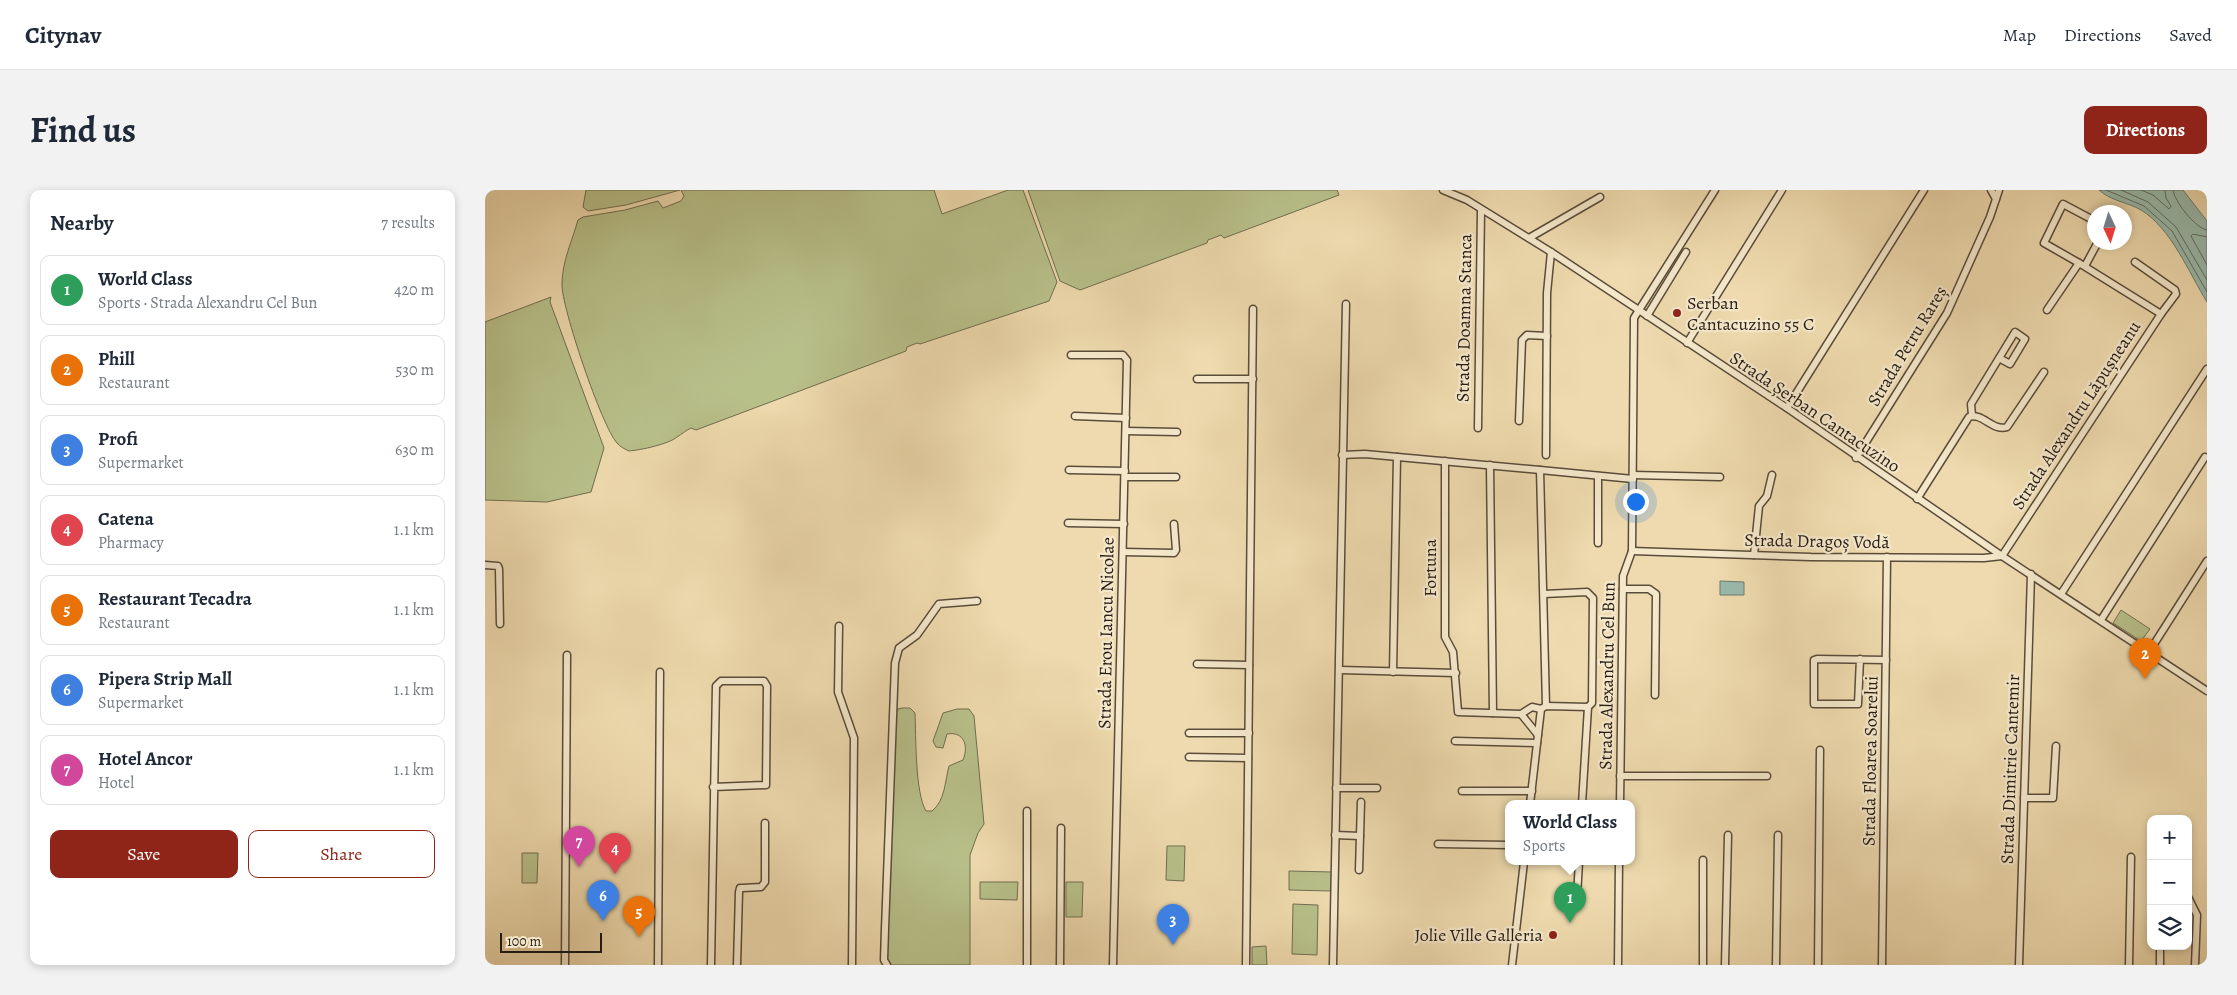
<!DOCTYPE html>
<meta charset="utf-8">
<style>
:root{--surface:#fff;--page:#f2f2f3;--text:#1f2937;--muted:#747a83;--line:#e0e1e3;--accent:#8f2418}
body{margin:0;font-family:Alegreya,serif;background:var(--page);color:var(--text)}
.controls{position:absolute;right:15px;bottom:15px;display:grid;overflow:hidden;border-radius:10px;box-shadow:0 2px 8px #0003}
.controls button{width:45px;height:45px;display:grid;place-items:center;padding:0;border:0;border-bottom:1px solid var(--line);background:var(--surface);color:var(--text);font:25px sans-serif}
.compass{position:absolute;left:1602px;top:15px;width:45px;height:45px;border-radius:50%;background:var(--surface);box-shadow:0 2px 8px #0003;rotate:176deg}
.scale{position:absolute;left:15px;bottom:12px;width:102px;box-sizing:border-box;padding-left:5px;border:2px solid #281d15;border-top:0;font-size:14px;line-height:18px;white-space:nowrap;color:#281d15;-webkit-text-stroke:4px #f4e7ca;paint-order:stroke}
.you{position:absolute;left:1150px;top:311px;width:18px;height:18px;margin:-12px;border:4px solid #fff;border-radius:50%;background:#1a73e8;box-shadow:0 0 0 8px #1a73e833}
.badge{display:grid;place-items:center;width:32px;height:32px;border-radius:50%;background:var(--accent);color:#fff;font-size:16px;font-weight:700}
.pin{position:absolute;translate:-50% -41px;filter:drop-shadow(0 1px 2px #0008)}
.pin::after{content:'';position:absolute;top:26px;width:18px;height:15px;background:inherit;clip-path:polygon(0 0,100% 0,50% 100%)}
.popup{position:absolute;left:1020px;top:610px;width:130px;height:65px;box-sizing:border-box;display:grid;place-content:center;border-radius:10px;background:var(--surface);filter:drop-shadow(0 1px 4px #0005);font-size:16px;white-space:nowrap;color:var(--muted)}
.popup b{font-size:19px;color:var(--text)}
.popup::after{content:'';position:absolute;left:50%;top:100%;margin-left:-10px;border:10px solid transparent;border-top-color:var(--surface)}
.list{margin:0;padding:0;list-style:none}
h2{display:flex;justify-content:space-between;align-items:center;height:65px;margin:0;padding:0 20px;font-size:21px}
h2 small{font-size:16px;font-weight:400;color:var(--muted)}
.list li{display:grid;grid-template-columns:32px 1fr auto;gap:15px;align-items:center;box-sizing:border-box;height:70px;margin:0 10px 10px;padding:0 10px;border:1px solid var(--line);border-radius:10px}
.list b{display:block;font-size:19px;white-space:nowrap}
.list p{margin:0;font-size:16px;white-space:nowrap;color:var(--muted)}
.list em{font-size:16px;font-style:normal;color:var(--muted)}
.actions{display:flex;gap:10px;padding:15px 20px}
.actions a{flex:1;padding:11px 0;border:1px solid var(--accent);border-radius:10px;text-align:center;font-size:18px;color:var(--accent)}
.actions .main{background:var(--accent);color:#fff}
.icon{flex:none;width:28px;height:28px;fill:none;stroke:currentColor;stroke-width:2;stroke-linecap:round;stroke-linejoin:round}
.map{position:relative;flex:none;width:1722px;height:775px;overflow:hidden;border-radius:10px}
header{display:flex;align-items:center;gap:30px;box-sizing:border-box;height:70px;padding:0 25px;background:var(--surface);border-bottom:1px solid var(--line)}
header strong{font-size:24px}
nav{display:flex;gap:28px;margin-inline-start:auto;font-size:18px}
.intro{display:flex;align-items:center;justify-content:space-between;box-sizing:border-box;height:120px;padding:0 30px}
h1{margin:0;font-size:35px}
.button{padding:12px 22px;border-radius:10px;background:var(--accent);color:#fff;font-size:18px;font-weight:700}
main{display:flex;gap:30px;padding:0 30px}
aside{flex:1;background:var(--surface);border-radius:10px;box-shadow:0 2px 8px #0003}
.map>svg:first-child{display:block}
.green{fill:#b8c08a;stroke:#706e50}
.water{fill:#99baac;stroke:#6c7b70}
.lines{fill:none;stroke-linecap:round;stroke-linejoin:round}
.shore{stroke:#606c60;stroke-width:1}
.street-casing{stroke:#5a4c3b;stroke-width:9}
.street{stroke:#f4e7ca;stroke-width:6}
.poi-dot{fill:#8f2418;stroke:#f4e7ca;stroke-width:2}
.labels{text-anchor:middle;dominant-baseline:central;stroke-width:4.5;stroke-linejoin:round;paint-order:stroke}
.poi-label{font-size:18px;fill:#281d15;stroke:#f4e7ca;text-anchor:start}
.street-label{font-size:18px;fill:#281d15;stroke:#f4e7ca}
</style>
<header>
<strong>Citynav</strong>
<nav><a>Map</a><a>Directions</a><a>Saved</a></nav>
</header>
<div class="intro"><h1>Find us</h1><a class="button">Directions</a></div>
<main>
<aside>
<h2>Nearby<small>7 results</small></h2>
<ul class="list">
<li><span class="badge" style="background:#2e9e5b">1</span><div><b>World Class</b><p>Sports · Strada Alexandru Cel Bun</p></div><em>420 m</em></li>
<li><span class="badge" style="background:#e8710a">2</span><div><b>Phill</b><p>Restaurant</p></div><em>530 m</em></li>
<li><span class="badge" style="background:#3f7fe0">3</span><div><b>Profi</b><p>Supermarket</p></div><em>630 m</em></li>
<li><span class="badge" style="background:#e0444e">4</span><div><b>Catena</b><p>Pharmacy</p></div><em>1.1 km</em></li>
<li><span class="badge" style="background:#e8710a">5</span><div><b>Restaurant Tecadra</b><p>Restaurant</p></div><em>1.1 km</em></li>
<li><span class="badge" style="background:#3f7fe0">6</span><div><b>Pipera Strip Mall</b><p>Supermarket</p></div><em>1.1 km</em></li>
<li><span class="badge" style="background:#d1479c">7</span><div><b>Hotel Ancor</b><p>Hotel</p></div><em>1.1 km</em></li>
</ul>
<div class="actions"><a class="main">Save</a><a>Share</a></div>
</aside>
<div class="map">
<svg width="1722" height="775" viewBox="0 0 1722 775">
<rect width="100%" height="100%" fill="#eedaae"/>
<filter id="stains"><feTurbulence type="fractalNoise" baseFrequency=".004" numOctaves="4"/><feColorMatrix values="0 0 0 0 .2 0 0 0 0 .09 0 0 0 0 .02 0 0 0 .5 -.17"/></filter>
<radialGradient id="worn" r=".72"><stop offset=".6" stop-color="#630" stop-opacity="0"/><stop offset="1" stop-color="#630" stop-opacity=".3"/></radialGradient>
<!-- green -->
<g class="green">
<path d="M101,0H195L141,15L103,21L98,17Z"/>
<path d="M196,0H449L457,24L523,0H538L572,92L564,111L435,154L432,153L422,157L421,161L211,240L206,238C200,241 197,244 192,247C184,254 156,260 144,261C140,259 135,257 132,253C117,237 76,116 77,94C77,72 87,51 93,30L98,27L140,20L173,11L178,18L196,11L199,6Z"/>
<path d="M543,0H852L854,5L739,48L736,45L723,50L722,53L595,100L575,91Z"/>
<path d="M66,107L65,112L119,258L106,302L62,312L0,310V132Z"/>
<path d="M1636,420L1665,439L1656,451L1628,433Z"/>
<path d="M417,518H425L430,523C431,546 430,603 441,621H447C460,611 460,591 464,576L478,570C484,556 479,541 462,544L458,558L451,557L448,551L458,523L472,519H484L489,526L499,634L493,643L485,665V775H401L411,524L413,519Z"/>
<path d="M682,656H700L699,691L681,690Z"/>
<path d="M37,663H53L52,693H37Z"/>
<path d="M804,681L847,682V701L804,700Z"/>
<path d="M495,692H533L532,710L495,709Z"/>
<path d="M581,692H598L597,727H581Z"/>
<path d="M808,714L833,715L832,765L807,764Z"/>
<path d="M781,756L782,775H767V757Z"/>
</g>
<!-- water -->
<g class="water">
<path d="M1614,0H1698L1722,31V112C1704,83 1686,38 1656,20C1642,12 1626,11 1614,0Z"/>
<path d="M1235,391L1259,392V405H1235Z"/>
</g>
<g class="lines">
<!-- shore -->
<g class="shore">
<path d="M1621,0L1659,16L1687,41L1722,102"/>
<path d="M1636,0L1663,12L1691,37L1722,90"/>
<path d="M1656,0L1668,5L1684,19L1686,16L1681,8L1680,0"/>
<path d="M1688,0C1689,11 1711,39 1722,40"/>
<path d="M1722,47L1708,44L1706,46L1722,75"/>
</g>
<!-- street casing -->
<g class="street-casing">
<g id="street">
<path d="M958,0L982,10L1066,62L1302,218L1517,366L1722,501"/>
<path d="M1506,0L1511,9"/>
<path d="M1044,48L1115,7"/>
<path d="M1594,73L1559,53L1578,14L1610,31"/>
<path d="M1600,76L1613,52"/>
<path d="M1562,120L1594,73L1676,124"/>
<path d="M1162,126L1201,62"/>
<path d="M1202,153L1297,0"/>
<path d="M586,165H638L642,170L628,775"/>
<path d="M712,189H768"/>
<path d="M1302,218L1439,0"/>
<path d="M1487,225L1486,214L1530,142L1540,149L1525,174L1514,168"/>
<path d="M590,226L641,228"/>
<path d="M1034,231L1037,150L1042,145L1062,146"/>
<path d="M993,238L996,20"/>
<path d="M641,241L692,242"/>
<path d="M857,265L880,264L1055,280L1061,516"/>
<path d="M1061,265L1062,103L1066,62"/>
<path d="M1371,268L1462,123L1505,27L1514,0"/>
<path d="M960,271V447L968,462L973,522L1036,524L1047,517L1056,519L1061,516L1103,517L1107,513L1108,408L1102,402L1059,404"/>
<path d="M1005,275L1008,523"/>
<path d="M584,280L640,281"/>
<path d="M1055,280L1148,289"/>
<path d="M1148,285L1235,287"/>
<path d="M640,287H691"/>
<path d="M1432,309L1484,227C1497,222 1508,242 1522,237L1559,182"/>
<path d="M583,333L639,334"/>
<path d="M1113,353V286"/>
<path d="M1147,361L1326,367L1499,368L1517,366L1676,124L1691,104L1690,100L1650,72"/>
<path d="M638,362L689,363L691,360L689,334"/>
<path d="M1269,365L1274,316L1282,306L1287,285"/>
<path d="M0,375L13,376L14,379L15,434"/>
<path d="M1138,399H1164L1171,404L1170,505"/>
<path d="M1576,404L1722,179"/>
<path d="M1616,430L1720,267"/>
<path d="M354,436L353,502L369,548L367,775"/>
<path d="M1664,462L1722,371"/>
<path d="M1375,469L1373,514H1329V470L1332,469L1401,470"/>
<path d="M712,474L764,475"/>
<path d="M855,480L971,483"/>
<path d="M908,482L912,267"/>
<path d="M1036,524L1053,545"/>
<path d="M704,543H764"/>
<path d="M970,551L1052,553"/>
<path d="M704,567L763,568"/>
<path d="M1135,586H1282"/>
<path d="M851,598H892"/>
<path d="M977,601H1047"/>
<path d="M1539,608H1568L1571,556"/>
<path d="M1045,614L1056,519"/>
<path d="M1097,614L1103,517"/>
<path d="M1135,614L1138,386L1147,361L1149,128L1230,0"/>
<path d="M542,621V775"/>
<path d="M850,645L875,646"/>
<path d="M953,654L1024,655"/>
<path d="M874,680L876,612"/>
<path d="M1092,706L1094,672"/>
<path d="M1703,707L1712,725L1710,775"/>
<path d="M80,775L82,465"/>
<path d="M173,775L175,482"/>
<path d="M226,775L231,496L236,491H279L282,496L281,595L228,597"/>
<path d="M252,775L254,702L255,698H258L276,697L280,692V633"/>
<path d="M402,775L399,770L400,739L410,473L414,458L432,445L454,414L492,411"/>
<path d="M575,775L576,638"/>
<path d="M761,775L768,119"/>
<path d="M848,775L861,114"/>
<path d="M1027,775L1039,672"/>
<path d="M1133,775L1134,672"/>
<path d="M1218,775V670"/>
<path d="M1240,775L1243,645"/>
<path d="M1291,775L1293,645"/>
<path d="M1333,775L1335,560"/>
<path d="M1397,775L1402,367"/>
<path d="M1534,775L1546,384"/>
<path d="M1644,775L1646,667"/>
<path d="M1675,775V756"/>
</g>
</g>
<!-- street -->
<use href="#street" class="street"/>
</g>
<!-- markers -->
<g class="poi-dot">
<circle cx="1192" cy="123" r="5"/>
<circle cx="1068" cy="745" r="5"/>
</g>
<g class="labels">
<!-- poi labels -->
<g class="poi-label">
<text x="1202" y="113">Serban<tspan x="1202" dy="21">Cantacuzino 55 C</tspan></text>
<text x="1058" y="745" text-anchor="end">Jolie Ville Galleria</text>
</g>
<!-- street labels -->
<g class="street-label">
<text transform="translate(979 128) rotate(-89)">Strada Doamna Stanca</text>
<text transform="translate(1422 156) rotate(-59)">Strada Petru Rareș</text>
<text transform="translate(1330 222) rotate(34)">Strada Șerban Cantacuzino</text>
<text transform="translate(1591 225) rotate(-57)">Strada Alexandru Lăpușneanu</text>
<text transform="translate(1332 351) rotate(1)">Strada Dragoș Vodă</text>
<text transform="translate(945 378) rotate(-90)">Fortuna</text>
<text transform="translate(621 443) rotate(-89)">Strada Erou Iancu Nicolae</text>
<text transform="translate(1122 486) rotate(-89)">Strada Alexandru Cel Bun</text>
<text transform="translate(1385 571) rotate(-89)">Strada Floarea Soarelui</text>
<text transform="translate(1525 579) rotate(-88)">Strada Dimitrie Cantemir</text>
</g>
</g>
<rect width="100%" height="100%" filter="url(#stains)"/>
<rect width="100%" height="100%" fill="url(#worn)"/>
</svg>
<div class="controls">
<button>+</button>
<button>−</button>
<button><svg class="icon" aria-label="layers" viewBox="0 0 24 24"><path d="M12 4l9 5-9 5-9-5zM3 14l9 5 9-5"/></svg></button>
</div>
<svg class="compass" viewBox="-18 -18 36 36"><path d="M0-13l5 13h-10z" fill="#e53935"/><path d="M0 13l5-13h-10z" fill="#747a83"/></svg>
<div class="scale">100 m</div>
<div class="you"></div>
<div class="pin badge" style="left:1085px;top:733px;background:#2e9e5b">1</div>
<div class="popup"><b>World Class</b>Sports</div>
<div class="pin badge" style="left:1660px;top:489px;background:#e8710a">2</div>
<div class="pin badge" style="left:688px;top:755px;background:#3f7fe0">3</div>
<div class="pin badge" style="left:130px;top:684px;background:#e0444e">4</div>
<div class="pin badge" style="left:154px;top:747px;background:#e8710a">5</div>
<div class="pin badge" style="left:118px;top:731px;background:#3f7fe0">6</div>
<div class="pin badge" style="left:94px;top:677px;background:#d1479c">7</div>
</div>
</main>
